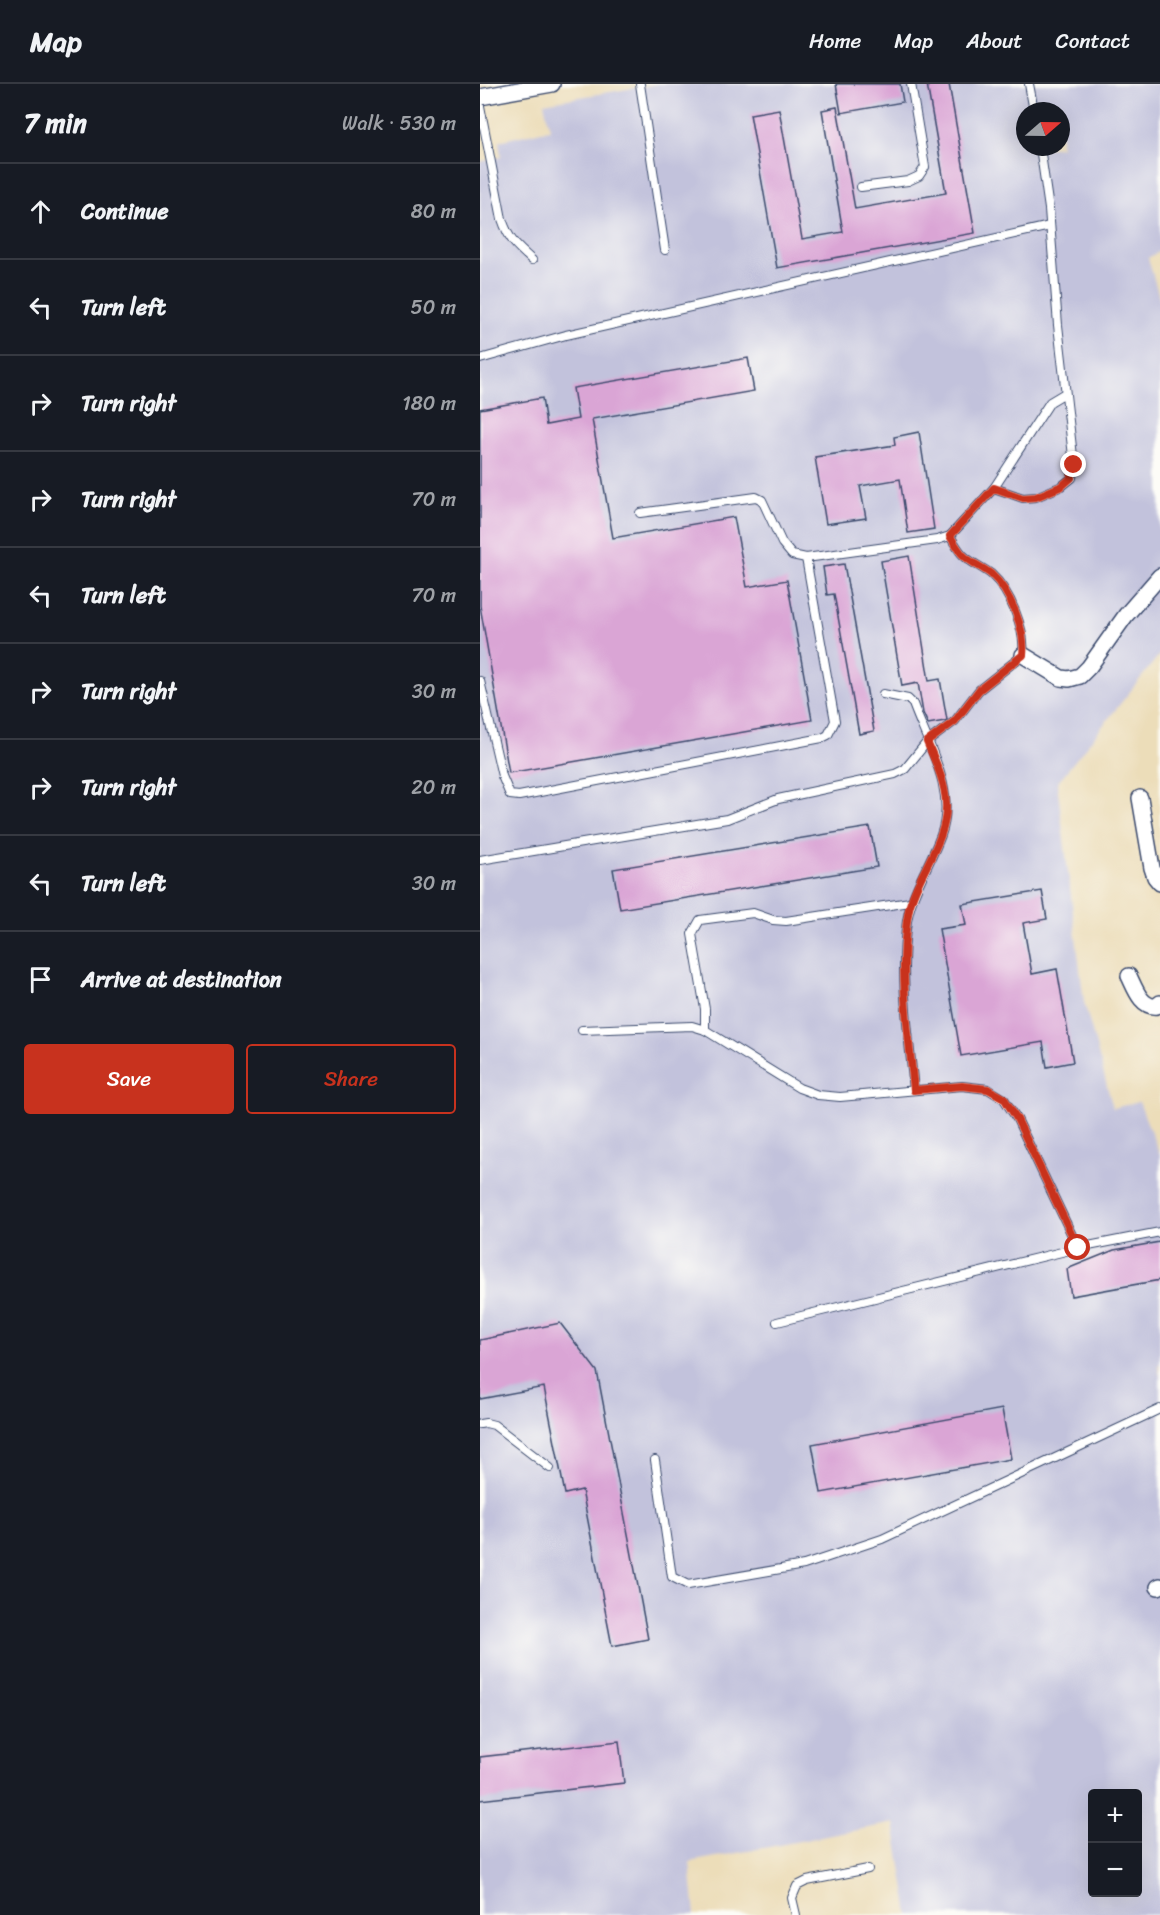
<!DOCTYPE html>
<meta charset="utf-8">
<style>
:root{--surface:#171b24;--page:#242831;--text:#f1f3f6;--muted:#9ea1a6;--line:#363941;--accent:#c8321e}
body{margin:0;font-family:Sriracha,sans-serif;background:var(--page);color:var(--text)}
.controls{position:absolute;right:18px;bottom:18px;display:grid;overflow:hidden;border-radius:6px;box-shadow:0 6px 24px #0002}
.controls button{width:54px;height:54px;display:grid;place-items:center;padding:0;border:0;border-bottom:2px solid var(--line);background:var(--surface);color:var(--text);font:30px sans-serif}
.compass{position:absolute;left:536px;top:18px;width:54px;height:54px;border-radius:50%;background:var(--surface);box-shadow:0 6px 24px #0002;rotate:70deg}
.stop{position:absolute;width:18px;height:18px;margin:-14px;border:4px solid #c8321e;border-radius:50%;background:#fff}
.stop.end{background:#c8321e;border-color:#fff;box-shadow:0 2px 6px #0008}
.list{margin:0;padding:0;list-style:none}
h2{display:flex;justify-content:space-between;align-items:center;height:78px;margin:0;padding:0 24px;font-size:26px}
h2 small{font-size:20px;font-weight:400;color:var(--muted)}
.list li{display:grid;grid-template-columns:39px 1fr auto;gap:18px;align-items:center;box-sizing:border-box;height:96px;padding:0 24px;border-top:2px solid var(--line)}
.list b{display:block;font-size:22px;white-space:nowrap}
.list em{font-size:20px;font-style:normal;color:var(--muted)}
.actions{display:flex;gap:12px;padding:18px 24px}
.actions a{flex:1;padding:14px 0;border:2px solid var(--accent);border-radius:6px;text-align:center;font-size:21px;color:var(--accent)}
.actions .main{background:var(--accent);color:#fff}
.icon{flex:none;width:33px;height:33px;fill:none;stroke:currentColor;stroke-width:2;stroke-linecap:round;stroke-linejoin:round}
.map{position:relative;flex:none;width:680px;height:1831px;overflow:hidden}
header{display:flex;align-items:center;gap:36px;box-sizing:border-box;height:84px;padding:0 30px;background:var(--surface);border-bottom:2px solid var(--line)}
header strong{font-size:28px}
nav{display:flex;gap:33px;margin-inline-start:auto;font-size:21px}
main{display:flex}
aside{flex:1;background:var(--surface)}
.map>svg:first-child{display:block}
.industrial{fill:#c2c2dc;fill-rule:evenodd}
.building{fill:#daa5d5}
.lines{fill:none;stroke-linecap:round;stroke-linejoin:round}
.service-casing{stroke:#3a496c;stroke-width:10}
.minor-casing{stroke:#3a496c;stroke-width:18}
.service{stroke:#fff;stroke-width:8}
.minor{stroke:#fff;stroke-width:15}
.route{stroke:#c8321e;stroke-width:8}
</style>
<header>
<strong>Map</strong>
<nav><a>Home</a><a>Map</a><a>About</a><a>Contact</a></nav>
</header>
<main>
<aside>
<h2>7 min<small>Walk · 530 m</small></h2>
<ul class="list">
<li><svg class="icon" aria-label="ahead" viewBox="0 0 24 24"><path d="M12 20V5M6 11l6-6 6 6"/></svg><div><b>Continue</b></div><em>80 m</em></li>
<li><svg class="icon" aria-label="left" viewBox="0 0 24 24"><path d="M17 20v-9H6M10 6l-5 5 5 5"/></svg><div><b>Turn left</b></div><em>50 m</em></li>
<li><svg class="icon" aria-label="right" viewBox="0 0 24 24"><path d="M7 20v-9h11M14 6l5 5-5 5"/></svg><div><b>Turn right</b></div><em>180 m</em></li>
<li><svg class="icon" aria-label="right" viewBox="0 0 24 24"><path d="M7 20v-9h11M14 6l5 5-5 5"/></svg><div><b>Turn right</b></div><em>70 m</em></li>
<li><svg class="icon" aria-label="left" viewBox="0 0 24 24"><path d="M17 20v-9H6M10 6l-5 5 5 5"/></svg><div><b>Turn left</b></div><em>70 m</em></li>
<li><svg class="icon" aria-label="right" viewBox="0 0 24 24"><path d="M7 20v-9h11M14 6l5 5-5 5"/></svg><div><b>Turn right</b></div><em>30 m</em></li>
<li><svg class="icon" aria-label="right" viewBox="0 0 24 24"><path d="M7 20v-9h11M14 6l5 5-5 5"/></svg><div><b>Turn right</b></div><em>20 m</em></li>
<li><svg class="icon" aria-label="left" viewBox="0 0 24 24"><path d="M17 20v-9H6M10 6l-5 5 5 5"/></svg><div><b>Turn left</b></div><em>30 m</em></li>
<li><svg class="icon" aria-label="arrive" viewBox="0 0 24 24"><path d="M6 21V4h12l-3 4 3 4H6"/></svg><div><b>Arrive at destination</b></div></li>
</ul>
<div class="actions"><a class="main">Save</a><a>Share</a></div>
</aside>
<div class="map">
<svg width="680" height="1831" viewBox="0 0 680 1831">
<rect width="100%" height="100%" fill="#fdfcf7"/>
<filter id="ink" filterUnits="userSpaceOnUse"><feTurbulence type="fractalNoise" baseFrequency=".0167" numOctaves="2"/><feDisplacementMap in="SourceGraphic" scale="12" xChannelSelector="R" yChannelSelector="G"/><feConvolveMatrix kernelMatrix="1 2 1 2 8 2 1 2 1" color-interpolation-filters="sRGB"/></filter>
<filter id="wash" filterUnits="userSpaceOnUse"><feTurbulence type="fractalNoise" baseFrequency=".008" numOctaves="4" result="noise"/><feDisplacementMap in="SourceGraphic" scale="24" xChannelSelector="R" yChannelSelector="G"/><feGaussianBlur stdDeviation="1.35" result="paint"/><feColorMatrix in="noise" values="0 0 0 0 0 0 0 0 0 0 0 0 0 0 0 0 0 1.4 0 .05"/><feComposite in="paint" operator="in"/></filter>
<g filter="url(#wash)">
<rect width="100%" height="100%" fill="#ecddb9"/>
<!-- industrial -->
<path class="industrial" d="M178,0H680V167L668,174L680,216V570L577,699L604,918L633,1024L659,1018L680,1071V1280L678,1281L680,1293V1831H429L414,1739L210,1778L215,1831H0V78L21,73L19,57L70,45L64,19ZM545,27H581V63H545ZM612,1710H658V1808H612Z"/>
<g id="blocks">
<!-- building -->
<g class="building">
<path d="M356,0H420L423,18L361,29Z"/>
<path d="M447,0H469L495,149L297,184L270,30L299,25L322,155L363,148L342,26L357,23L375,125L466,109Z"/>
<path d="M268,274L274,307L112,335L133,454L254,433L267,503L307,496L332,636L29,689L0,522V325L62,314L66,341L98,335L93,304Z"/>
<path d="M439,348L454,445L428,449L420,395L380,402L386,434L346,440L335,373L415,361L414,353Z"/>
<path d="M429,472L449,597L460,595L467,636L465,637L448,640L443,629L438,599L422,602L401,477Z"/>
<path d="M364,480L394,647L379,650L354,510L347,511L343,483Z"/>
<path d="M390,743L397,783L140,825L133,785Z"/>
<path d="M562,807L567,835L543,839L552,890L577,885L593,978L567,983L563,958L481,972L459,845L486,841L482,820Z"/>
<path d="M680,1158V1196L591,1212L587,1185L634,1166Z"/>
<path d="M80,1239L117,1287L168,1555L132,1562L102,1406L85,1410L64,1303L0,1315V1256Z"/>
<path d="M522,1325L531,1375L341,1409L332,1360Z"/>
<path d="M139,1657L144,1699L0,1716V1673Z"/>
</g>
</g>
</g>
<g filter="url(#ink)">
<use href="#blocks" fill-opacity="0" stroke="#3a496c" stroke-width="1.5"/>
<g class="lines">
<!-- service casing -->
<g class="service-casing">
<g id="service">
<path d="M160,0L185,166"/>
<path d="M549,0L554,27"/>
<path d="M0,22L22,135C29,156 36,162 52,176"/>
<path d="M560,63L569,125L578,241L594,381L592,394L582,402L556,413L543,414L514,404L570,318L585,309"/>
<path d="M381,103L428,97L439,92L445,83L431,0"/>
<path d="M0,275L86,251L570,142"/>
<path d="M160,429L276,413L282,416L302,459L312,471L326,474L457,456L470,452L514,404"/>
<path d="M0,597L22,692L30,711L39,712L342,654L348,651L355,637L326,474"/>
<path d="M403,610L428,615L433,620C448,661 477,707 461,751C449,783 429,811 426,845C420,898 429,953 434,1006"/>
<path d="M0,776L247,735L298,715L415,690L425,685L447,658L475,637L499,606L543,571C546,546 530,507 511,490C502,483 491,479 483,471C478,466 474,458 470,452"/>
<path d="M102,946L212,942L225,946L319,1004L338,1011L360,1013L482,1002L508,1005L524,1015L537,1035L598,1164"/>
<path d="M225,946V925L212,850L220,836L273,829L293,836L306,837L430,818"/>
<path d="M297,1238L598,1164L680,1148"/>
<path d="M0,1340L6,1339L14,1341L70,1384"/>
<path d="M175,1376L192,1493L208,1501L324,1481L402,1455L680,1325"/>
<path d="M316,1831L312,1814L317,1802L327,1797L388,1785"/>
</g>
</g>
<!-- minor casing -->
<g class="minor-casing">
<g id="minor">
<path d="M0,13L72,0"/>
<path d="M543,571L581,594L589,595L600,592L609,583L646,531L680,492"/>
<path d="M660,714L672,784L675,793L680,799"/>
<path d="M649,892C655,904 661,924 677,922L680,919"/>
<path d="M678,1503L680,1502"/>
</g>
</g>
<!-- service -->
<use href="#service" class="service"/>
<!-- minor -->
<use href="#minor" class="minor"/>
</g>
</g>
<g class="lines" filter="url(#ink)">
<!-- route -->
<path class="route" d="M594,381L591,394L582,402L556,413L543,414L514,404L470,452C474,458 478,466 483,471C491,479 502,483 511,490C530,507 546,546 543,571L499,606L475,637L447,658C455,677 465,697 466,719C468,755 441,785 431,818C428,826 427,836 426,845C420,898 429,953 434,1006L482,1002L508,1005L524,1014L537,1035L598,1164"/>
</g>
</svg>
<div class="controls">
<button>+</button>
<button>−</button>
</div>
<svg class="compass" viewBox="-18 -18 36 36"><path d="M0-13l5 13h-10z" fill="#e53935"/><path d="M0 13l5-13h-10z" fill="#9ea1a6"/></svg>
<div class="stop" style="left:598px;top:1164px"></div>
<div class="stop end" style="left:594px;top:381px"></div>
</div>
</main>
